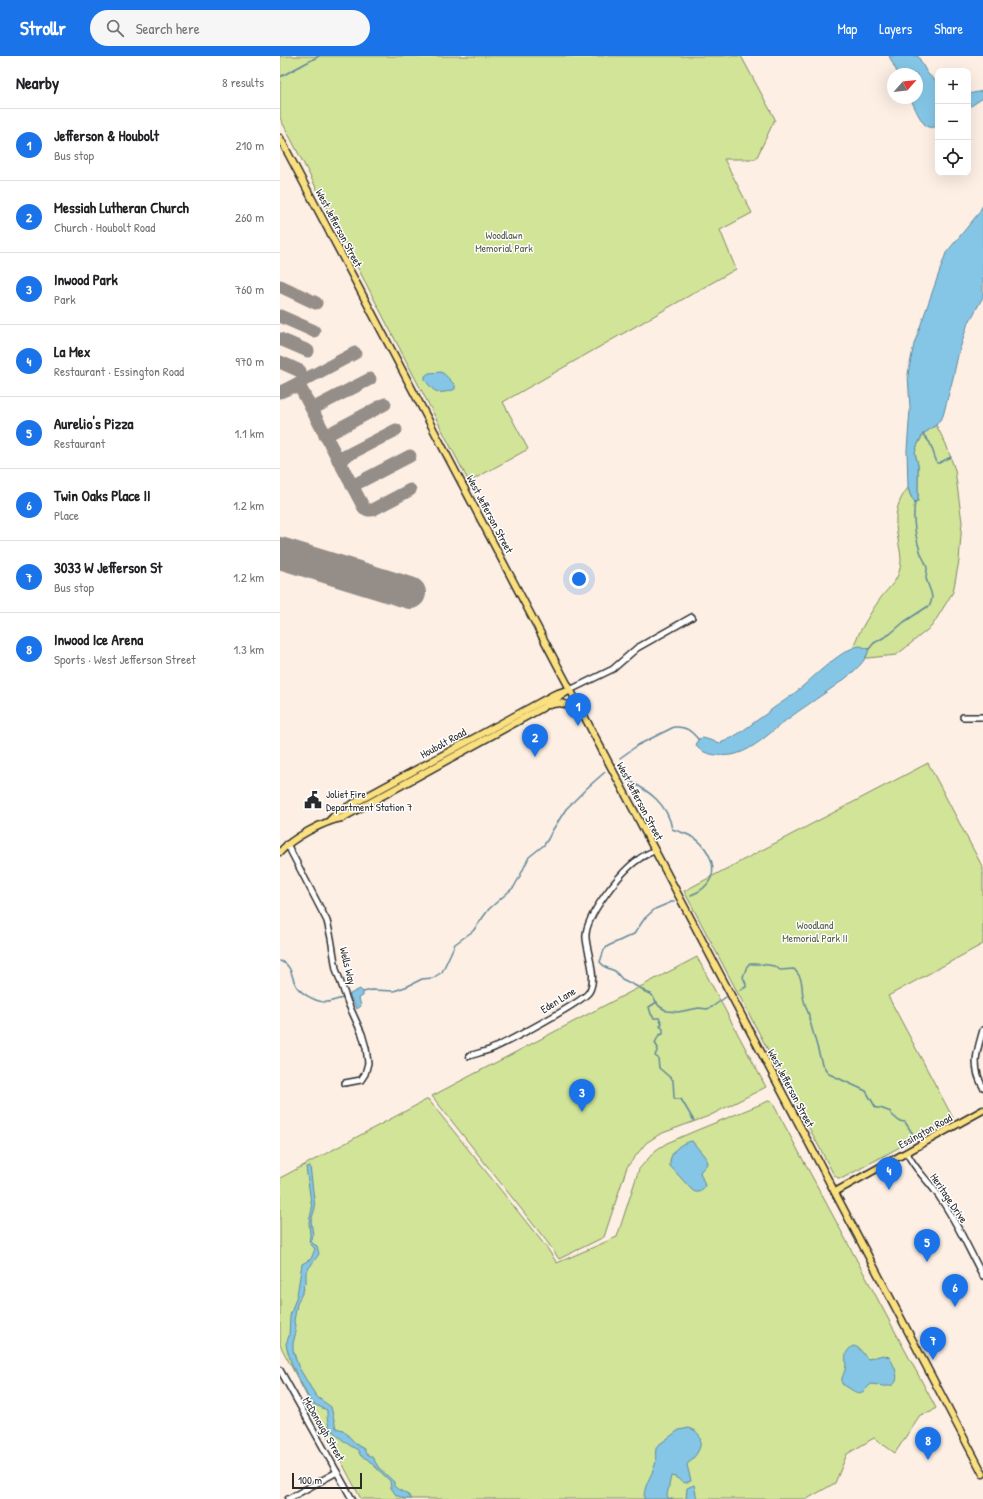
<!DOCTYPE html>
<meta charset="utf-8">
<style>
:root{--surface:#fff;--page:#f6f6f6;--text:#202124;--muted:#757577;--line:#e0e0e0;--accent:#1a73e8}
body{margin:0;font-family:"Patrick Hand",sans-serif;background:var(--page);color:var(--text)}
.controls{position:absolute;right:12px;top:12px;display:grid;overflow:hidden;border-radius:8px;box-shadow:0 4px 16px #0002}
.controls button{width:36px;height:36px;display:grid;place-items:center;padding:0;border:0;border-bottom:1px solid var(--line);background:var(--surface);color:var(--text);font:20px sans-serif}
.compass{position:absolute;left:607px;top:12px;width:36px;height:36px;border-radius:50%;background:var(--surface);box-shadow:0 4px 16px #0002;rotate:63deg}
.scale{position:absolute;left:12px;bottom:10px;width:70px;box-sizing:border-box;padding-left:4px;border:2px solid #2b2b2b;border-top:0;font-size:11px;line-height:14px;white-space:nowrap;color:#2b2b2b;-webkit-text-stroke:3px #fff;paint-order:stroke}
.you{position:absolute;left:299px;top:523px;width:14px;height:14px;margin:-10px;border:3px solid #fff;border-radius:50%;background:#1a73e8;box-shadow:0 0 0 6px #1a73e833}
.badge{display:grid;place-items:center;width:26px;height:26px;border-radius:50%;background:var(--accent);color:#fff;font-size:13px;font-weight:700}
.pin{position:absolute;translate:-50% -33px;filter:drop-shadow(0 1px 2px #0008)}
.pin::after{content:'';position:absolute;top:21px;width:14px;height:12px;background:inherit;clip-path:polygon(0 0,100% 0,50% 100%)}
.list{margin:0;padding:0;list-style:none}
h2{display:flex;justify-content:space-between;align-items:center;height:52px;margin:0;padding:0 16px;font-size:17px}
h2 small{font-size:13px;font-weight:400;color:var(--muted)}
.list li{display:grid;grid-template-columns:26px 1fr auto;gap:12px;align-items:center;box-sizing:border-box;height:72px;padding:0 16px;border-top:1px solid var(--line)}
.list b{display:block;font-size:15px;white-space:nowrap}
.list p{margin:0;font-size:13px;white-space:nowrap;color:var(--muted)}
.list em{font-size:13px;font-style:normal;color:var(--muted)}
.icon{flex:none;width:22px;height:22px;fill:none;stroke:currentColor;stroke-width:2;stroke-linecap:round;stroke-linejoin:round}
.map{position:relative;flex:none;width:703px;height:1443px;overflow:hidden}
header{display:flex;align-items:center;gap:24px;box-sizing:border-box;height:56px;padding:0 20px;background:var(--accent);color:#fff}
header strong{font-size:19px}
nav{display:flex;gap:22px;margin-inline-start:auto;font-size:14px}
.search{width:280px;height:36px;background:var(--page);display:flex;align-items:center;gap:10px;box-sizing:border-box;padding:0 14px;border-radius:22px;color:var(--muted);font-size:15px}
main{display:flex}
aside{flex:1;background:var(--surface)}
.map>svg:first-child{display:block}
.green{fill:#d1e498;stroke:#7e8862}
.water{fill:#85c6e6;stroke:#61889b}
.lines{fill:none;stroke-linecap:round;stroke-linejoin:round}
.stream{stroke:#61889b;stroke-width:1.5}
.taxiway{stroke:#948d88;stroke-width:13}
.runway{stroke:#948d88;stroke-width:32}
.minor-casing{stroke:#2b2b2b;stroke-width:8}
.major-casing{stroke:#2b2b2b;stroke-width:9}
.minor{stroke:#fff;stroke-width:5}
.major{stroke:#fbe080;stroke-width:6}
.labels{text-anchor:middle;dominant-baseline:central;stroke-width:3;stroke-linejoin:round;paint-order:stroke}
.street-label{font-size:11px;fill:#2b2b2b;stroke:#fff}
.park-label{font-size:11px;fill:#545946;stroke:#fff}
.poi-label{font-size:11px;fill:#2b2b2b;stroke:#fff;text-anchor:start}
</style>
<header>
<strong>Strollr</strong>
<div class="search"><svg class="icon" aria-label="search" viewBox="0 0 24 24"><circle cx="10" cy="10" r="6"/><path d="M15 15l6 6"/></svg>Search here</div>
<nav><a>Map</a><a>Layers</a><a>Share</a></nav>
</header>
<main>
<aside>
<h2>Nearby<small>8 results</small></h2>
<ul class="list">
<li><span class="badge">1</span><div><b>Jefferson &amp; Houbolt</b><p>Bus stop</p></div><em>210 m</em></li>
<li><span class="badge">2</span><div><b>Messiah Lutheran Church</b><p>Church · Houbolt Road</p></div><em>260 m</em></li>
<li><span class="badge">3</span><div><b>Inwood Park</b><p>Park</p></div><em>760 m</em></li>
<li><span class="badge">4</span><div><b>La Mex</b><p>Restaurant · Essington Road</p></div><em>970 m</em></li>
<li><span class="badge">5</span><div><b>Aurelio's Pizza</b><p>Restaurant</p></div><em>1.1 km</em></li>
<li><span class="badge">6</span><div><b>Twin Oaks Place II</b><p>Place</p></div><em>1.2 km</em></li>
<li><span class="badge">7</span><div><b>3033 W Jefferson St</b><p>Bus stop</p></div><em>1.2 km</em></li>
<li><span class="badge">8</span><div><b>Inwood Ice Arena</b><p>Sports · West Jefferson Street</p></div><em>1.3 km</em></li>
</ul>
</aside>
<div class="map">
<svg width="703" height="1443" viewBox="0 0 703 1443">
<rect width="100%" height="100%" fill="#fdefe4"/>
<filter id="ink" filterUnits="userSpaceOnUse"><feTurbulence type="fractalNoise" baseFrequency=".025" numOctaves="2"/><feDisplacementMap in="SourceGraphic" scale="8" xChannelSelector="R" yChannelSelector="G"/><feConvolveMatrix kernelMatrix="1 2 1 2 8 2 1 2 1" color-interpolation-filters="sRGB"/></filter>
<g filter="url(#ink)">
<!-- green -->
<g class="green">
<path d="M0,0H461L495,63L476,103H444L472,157L440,174L456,213L223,346L248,393L189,426L0,62Z"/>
<path d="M656,369L666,388L675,414L682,466L679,505L673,536L652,570L624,593L616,599L588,602H586L588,596L574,591C574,583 594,551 600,543C606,534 616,527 619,516C623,503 620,497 618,483C614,463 615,448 628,432L631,441L638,445V409L635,397L636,392L643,378Z"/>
<path d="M648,707L703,812V888L608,940L673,1062L563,1122H558L554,1119L404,835Z"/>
<path d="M417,901L486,1031L429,1060L380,1078L366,1087L347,1111L324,1181L279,1203L268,1187L152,1040Z"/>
<path d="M148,1043L267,1192L277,1207L337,1181L359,1113L376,1094L387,1087L415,1075L491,1044L656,1352L651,1356L640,1359L615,1397L594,1382L567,1398L555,1427L527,1443H81L0,1289V1122Z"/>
</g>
<!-- water -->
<g class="water">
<path d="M609,0H638L647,17L658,27V70C655,71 651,72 648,71C641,68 634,49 630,42H637V18H618Z"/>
<path d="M703,35V42L688,52V38Z"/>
<path d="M703,149V241L687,270L678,299L673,322L663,360L656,369L643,378L637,390L635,397L638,409V445L635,446L631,441L628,432L627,394L630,353L628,318L634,288L666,197L698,158Z"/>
<path d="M161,316C167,319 170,325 175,329V333C171,335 169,335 165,336C154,338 151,331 145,324V320L149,317Z"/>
<path d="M580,590L589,593C586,606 575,614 566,622C546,637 525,650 505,665C491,676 474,693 456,698C444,701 424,700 416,690L418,683L423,682L440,687C457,681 471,668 486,658C494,651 503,646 511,640C527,628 561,592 580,590Z"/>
<path d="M80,933L83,936V940L79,942L81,950L77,953L70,941V938Z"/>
<path d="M412,1085L426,1102L427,1108L420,1116L425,1130L420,1136H415L411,1133L390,1110C389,1097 399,1087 412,1085Z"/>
<path d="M30,1110L35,1152L31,1165L33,1179L31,1184L32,1187L37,1190L39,1198L26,1216V1226L23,1229L24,1233L17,1248L14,1265L16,1276L13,1287V1294L18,1310L31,1332L37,1341L51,1351L56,1372L63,1374L77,1389L84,1393L86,1398L92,1401L99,1412L114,1426V1430C120,1436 127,1436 132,1443H125L116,1439L111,1432L110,1425L87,1403L81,1400L77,1393C71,1392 52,1376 49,1370C47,1365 47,1360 47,1354L31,1347L12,1309L7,1293L6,1288L9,1280L10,1260L17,1239L22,1208L31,1203L35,1193L29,1186L30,1180L29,1166L32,1153L26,1111Z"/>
<path d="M573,1290C581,1291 583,1299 588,1303L603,1299L609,1301C614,1308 624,1329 608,1330C602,1331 597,1328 591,1328C578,1343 577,1336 562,1328C561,1322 563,1320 565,1314C568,1304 561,1298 573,1290Z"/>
<path d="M409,1372C424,1376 423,1391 414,1401C411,1404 409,1406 407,1409L411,1425L405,1427L395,1421L391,1420L387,1439L388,1442L393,1443H364C364,1428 371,1422 375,1409C377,1403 374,1396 377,1390L399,1374Z"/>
<path d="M414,1429L417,1443H406L407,1432Z"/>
</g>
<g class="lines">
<!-- stream -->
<g class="stream">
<path d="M0,21L39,0"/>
<path d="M643,378L650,387L657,407H659L671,401"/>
<path d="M589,593L594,587L610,578L624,566L650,549C655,538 648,532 646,522C646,519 647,516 647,513C647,508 643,503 641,498C636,483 632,463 635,446"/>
<path d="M340,702L358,689L394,671C406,670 411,675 418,683"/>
<path d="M348,724C369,735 388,748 392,773C400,776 409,778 416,783C421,786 425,792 428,797C439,816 430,832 411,839"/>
<path d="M394,845L375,853L365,862L354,878L328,890L324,894L320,906L325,911L335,915L342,923L362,933L365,936L371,938L379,950L387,955L398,956L419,952L427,953L432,951L446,941"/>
<path d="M0,905C14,910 10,921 17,931C23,939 38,947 48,946C53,945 58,943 63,942"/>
<path d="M482,908L494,910L500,914L514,913C524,924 521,928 523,940C524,947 527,953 529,959V962L542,1008L549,1018L586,1035L596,1052H600L611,1056V1058L619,1065L625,1066L638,1086"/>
<path d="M460,934L466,931V928L463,921L467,910L470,908H480"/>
<path d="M83,936L92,934L114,935L128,930L142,923L153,922L162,916L175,888L193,875L209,853L234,831L240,820L249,801L264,789L268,783L272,775L286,753L308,731L325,716"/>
<path d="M377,946L369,951L371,958L374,962H379L382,967L380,970L383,973V978L379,979L375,987L378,992L375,1000L378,1002L379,1012L393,1024L394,1041L395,1043H401L414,1065"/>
</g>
<!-- taxiway -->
<g class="taxiway">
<path d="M0,230L36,247"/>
<path d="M0,260L34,275"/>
<path d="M0,283L28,295"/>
<path d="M0,306L20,315"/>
<path d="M11,331L75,297"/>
<path d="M0,336C8,333 13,328 21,333L84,452L88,454H92L130,434"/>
<path d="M32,353L90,323"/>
<path d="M45,380L105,348"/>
<path d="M58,404L116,374"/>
<path d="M72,430L130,400"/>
</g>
<!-- runway -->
<path class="runway" d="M0,497L130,537"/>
<!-- minor casing -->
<g class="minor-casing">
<g id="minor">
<path d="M290,634L333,613L357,592L412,561"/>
<path d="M683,661H703"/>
<path d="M7,788L47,865L51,882L56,913L68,947L82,978L86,992L88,1007L85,1018L81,1024L65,1027"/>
<path d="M703,974C697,995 691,1010 703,1031"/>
<path d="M189,1000C195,998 203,996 209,994C224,988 303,946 309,936C318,921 307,897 306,882C304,861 342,814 359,803C364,799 370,797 375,794"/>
<path d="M627,1097C635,1114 650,1126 660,1142C677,1166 689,1194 703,1220"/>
<path d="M0,1314L72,1443"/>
<path d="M8,1443L57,1416"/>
</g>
</g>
<!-- major casing -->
<g class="major-casing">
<g id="major">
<path d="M0,82L703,1418"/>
<path d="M269,649C285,644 290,650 302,659"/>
<path d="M50,764L58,756L275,638L284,635"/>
<path d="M0,796C12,782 44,765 62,762L262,652L290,634"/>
<path d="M555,1136L703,1054"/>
</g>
</g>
<!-- minor -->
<use href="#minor" class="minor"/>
<!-- major -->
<use href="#major" class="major"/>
</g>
</g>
<!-- icons -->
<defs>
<g id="civic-bare" transform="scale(1.38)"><path d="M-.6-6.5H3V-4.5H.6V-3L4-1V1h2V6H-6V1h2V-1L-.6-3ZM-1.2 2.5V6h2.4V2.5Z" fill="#2b2b2b" stroke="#fff" stroke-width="2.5" paint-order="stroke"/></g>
</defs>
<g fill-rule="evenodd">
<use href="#civic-bare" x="33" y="744"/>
</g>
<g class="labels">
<!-- street labels -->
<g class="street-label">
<text transform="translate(59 172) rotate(62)">West Jefferson Street</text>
<text transform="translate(210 458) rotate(62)">West Jefferson Street</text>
<text transform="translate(163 687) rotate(-29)">Houbolt Road</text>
<text transform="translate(360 745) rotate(62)">West Jefferson Street</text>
<text transform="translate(68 910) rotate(76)">Wells Way</text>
<text transform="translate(278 944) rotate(-32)">Eden Lane</text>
<text transform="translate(511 1032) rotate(62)">West Jefferson Street</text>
<text transform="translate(645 1075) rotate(-29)">Essington Road</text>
<text transform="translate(669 1142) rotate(56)">Heritage Drive</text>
<text transform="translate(44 1373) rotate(60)">McDonough Street</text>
</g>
<!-- park labels -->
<g class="park-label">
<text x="224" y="179">Woodlawn<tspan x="224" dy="13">Memorial Park</tspan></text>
<text x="535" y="869">Woodland<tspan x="535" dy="13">Memorial Park II</tspan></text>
</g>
<!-- poi labels -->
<g class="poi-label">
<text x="46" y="738">Joliet Fire<tspan x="46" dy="13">Department Station 7</tspan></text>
</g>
</g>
</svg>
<div class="controls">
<button>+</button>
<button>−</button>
<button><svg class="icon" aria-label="locate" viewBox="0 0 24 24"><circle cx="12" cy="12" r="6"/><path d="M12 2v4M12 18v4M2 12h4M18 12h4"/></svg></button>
</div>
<svg class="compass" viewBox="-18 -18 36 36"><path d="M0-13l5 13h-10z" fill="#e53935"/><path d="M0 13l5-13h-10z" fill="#757577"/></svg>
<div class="scale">100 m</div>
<div class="you"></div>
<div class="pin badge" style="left:298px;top:670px">1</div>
<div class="pin badge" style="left:255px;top:701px">2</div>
<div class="pin badge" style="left:302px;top:1056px">3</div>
<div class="pin badge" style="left:609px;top:1134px">4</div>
<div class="pin badge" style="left:647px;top:1206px">5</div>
<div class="pin badge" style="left:675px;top:1251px">6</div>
<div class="pin badge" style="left:653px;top:1304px">7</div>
<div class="pin badge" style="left:648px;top:1404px">8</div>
</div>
</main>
